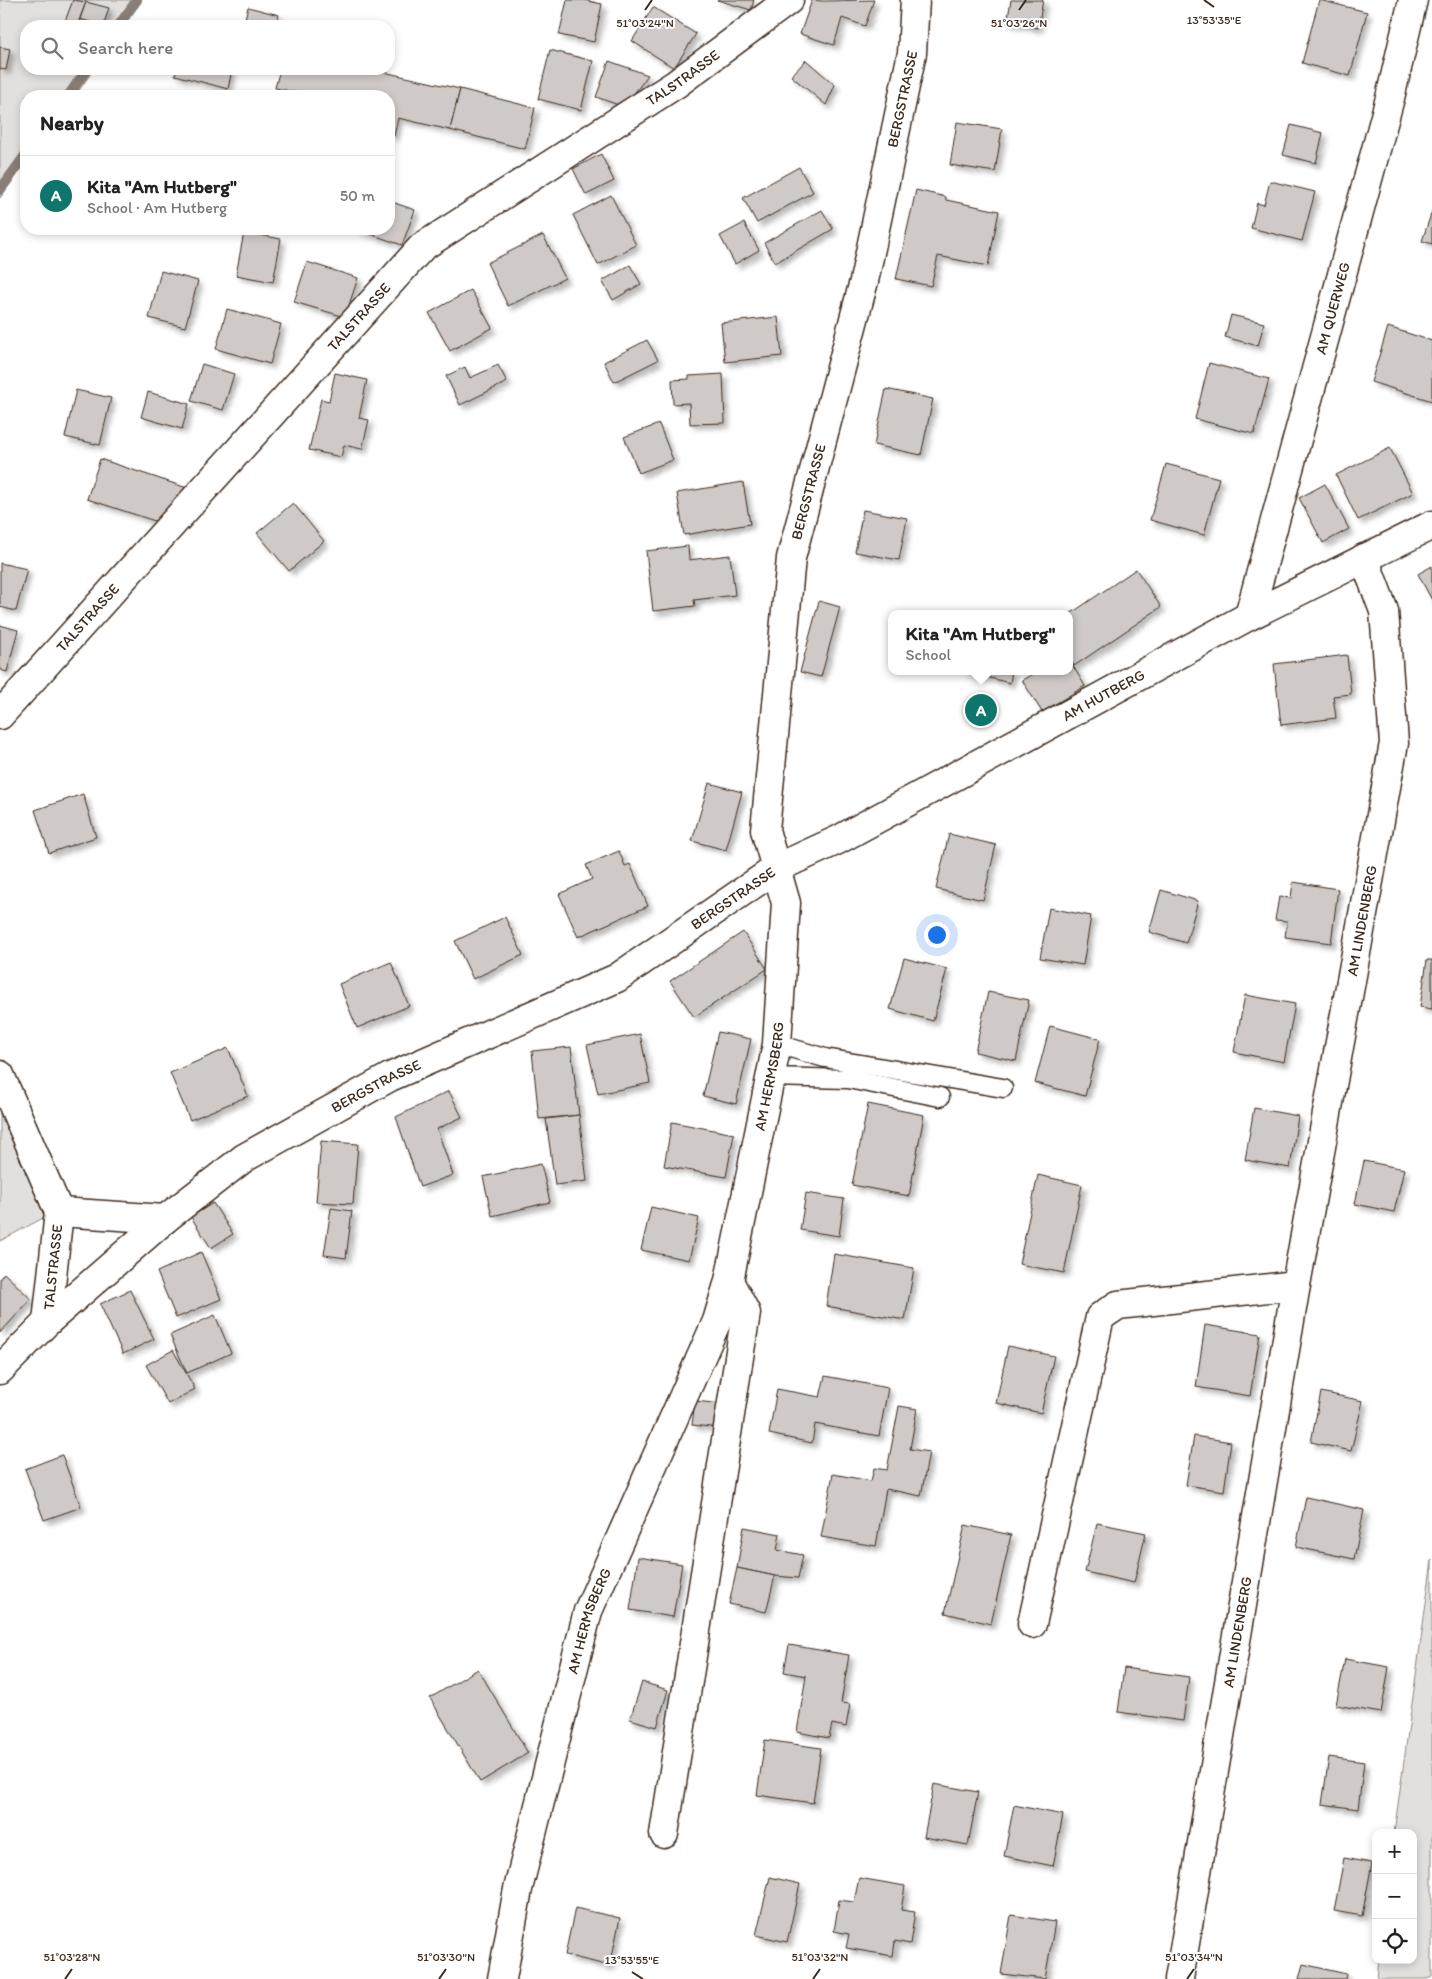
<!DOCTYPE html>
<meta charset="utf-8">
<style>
:root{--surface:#fff;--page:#f6f6f6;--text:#222;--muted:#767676;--line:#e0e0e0;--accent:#0f766e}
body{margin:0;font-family:Itim,sans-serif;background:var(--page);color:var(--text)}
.controls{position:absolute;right:15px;bottom:15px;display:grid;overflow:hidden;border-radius:10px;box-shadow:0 2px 8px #0003}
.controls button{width:45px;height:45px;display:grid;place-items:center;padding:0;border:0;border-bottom:1px solid var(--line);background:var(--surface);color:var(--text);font:25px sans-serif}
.you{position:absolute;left:936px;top:934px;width:18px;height:18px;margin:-12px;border:4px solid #fff;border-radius:50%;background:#1a73e8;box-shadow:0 0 0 8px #1a73e833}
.badge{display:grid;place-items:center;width:32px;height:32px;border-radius:50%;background:var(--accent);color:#fff;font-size:16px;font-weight:700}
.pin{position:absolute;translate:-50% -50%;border:2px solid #fff;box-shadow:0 1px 5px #0006}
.popup{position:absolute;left:888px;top:610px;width:185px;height:65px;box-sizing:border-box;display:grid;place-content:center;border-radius:10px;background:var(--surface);filter:drop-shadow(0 1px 4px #0005);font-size:16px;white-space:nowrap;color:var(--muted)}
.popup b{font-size:19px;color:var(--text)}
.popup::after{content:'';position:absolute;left:50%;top:100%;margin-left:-10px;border:10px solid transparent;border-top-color:var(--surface)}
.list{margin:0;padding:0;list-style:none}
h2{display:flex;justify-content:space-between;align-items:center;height:65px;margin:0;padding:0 20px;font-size:21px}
h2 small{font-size:16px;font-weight:400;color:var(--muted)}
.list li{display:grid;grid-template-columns:32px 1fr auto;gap:15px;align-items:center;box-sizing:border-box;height:80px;padding:0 20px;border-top:1px solid var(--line)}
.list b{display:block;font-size:19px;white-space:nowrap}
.list p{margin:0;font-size:16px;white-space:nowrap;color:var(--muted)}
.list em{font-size:16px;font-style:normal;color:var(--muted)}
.icon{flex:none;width:28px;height:28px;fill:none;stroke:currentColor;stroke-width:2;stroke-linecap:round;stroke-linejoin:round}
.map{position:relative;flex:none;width:1432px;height:1979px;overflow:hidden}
.search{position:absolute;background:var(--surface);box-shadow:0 2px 8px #0003;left:20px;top:20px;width:375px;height:55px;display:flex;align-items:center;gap:12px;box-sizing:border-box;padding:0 18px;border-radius:20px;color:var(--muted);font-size:19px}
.panel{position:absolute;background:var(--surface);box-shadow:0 2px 8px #0003;left:20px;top:90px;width:375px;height:145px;border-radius:20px}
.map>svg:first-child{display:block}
.green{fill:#e2e0de;stroke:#8e857e}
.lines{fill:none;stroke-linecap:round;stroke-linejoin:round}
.stream{stroke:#887e77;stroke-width:10}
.building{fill:#cfcac7;stroke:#3b2a1e;filter:url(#shadow)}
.lane-casing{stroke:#3b2a1e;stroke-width:21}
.street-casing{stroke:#3b2a1e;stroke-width:31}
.lane{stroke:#fff;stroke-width:18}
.street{stroke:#fff;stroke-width:28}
.ticks{fill:none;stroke:#3b2a1e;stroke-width:2}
.labels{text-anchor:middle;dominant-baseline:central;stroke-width:4;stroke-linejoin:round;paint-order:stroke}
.street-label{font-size:15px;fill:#3b2a1e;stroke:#fff}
.ticks-label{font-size:12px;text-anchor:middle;fill:#3b2a1e;stroke:#fff;stroke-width:4;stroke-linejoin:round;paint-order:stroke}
</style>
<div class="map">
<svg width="1432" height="1979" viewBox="0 0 1432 1979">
<defs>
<filter id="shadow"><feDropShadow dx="4.5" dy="4.5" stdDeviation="2.5" flood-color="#0004"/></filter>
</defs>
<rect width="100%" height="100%" fill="#fff"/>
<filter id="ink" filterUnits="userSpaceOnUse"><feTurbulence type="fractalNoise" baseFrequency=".02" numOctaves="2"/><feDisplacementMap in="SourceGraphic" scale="10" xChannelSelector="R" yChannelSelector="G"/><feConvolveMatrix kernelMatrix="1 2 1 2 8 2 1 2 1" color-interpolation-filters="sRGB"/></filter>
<g filter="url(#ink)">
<!-- green -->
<g class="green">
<path d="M0,0H141L123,26H26V69H94L75,96H26V163L0,198Z"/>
<path d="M0,1113L45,1217L0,1241Z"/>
<path d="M1432,1560V1977L1427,1979H1377L1379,1960H1413V1833H1394Z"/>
</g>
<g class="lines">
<!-- stream -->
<g class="stream">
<path d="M118,26L137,0"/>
<path d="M68,96L87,69"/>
<path d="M0,190L26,154"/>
</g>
</g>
<!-- building -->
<g class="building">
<path d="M73,0L86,2L77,26L64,24Z"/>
<path d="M567,0H584L602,4L594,42L559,35Z"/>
<path d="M717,0H754L751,10Z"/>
<path d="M812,0L823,1L874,0L865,26L842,18L834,45L800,34Z"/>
<path d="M1011,0H1043L1038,28L1007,23Z"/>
<path d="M1319,0L1367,12L1350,76L1302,63Z"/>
<path d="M86,2L109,8L103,26L80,19Z"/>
<path d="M248,7L279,15L276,26H243Z"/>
<path d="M653,7L696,34L674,68L632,41Z"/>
<path d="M0,47L10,49L6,70L0,69Z"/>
<path d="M550,50L593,61L581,110L538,99Z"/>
<path d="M806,60L835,85L826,105L791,76Z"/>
<path d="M609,61L648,75L624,107L596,97Z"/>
<path d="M177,69H232L228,89L175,75Z"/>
<path d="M280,69H370L460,89L450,130L398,118L394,136L389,135V96H314L275,88Z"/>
<path d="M460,89L535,108L525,149L450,130Z"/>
<path d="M957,122L1002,129L995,172L950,165Z"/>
<path d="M1291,125L1323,133L1316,163L1283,155Z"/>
<path d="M601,154L614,181L586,195L573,169Z"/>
<path d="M799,167L813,192L757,223L743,198Z"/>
<path d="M1270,181L1315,192L1302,241L1251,228L1257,203L1264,205Z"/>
<path d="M916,190L946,197V200L999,211L988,266L938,256L931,286L896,279Z"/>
<path d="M611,195L636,245L598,265L573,215Z"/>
<path d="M389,201L415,210L402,245L356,229H389Z"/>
<path d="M822,210L833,229L775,263L764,243Z"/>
<path d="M1432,211V244L1422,241Z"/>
<path d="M744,223L759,250L735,264L720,236Z"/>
<path d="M244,232L281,239L273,282L236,275Z"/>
<path d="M543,235L565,278L508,306L487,263Z"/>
<path d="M307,262L358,278L345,317L294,302Z"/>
<path d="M630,265L641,284L613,300L602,281Z"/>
<path d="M161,271L198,281L185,327L149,318Z"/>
<path d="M471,290L492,328L450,351L429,313Z"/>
<path d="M227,309L281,324L270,364L216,349Z"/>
<path d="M1231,315L1264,323L1258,346L1225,337Z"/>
<path d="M778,317L782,356L725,362L721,323Z"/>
<path d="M1388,327L1432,341V401L1371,382Z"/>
<path d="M647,340L658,360L614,382L604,362Z"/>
<path d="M1209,363L1269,379L1254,434L1195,419Z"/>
<path d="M202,364L234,374L223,410L191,401Z"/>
<path d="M498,365L507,382L460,405L446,376L465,367L470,378Z"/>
<path d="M335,373L367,380L359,418L369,420L362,449L344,445L341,457L309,450L321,399L329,401Z"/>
<path d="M723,374L725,423L690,424L689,403L673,404L672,380L689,379V376Z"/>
<path d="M886,389L933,399L921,455L874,445Z"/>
<path d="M76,390L111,398L100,445L65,437Z"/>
<path d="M148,392L189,404L182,429L141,417Z"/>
<path d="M659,424L673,460L639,473L624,437Z"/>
<path d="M1390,448L1413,493L1358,520L1336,475Z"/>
<path d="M100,459L193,490L161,523L87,499Z"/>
<path d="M1166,464L1219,478L1204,535L1150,520Z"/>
<path d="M743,482L750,524L684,535L677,493Z"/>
<path d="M1325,484L1349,529L1323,543L1299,498Z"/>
<path d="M293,503L324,541L289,571L257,533Z"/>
<path d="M863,510L907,518L899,560L855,552Z"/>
<path d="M688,546L689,560L730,555L735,595L694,600L695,606L653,611L646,551Z"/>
<path d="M0,563L27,569L16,611L0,607Z"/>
<path d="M1432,566V600L1418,574Z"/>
<path d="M1136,569L1161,607L1074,666L1070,659V614Z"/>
<path d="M819,601L840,607L821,677L800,672Z"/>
<path d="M0,625L18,630L7,672L0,670Z"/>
<path d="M1347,655L1351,694L1333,696L1336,718L1281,725L1274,664Z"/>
<path d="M1070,661L1085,686L1042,712L1022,680L1033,674L1023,671H1070Z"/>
<path d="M962,671H1012L1010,683Z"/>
<path d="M709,783L742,792L726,850L692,841Z"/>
<path d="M83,794L96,837L49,853L35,810Z"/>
<path d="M949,834L996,845L983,900L936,889Z"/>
<path d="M619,851L625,866L630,864L648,906L578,937L559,894L592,879L586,865Z"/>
<path d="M1293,882L1338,889L1331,943L1285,937L1287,921L1275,920L1279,897L1291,898Z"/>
<path d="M1161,890L1198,901L1186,943L1149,932Z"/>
<path d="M1049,908L1091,916L1083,965L1040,958Z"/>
<path d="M505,917L523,955L473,979L455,941Z"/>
<path d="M743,932L767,969L694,1017L670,981Z"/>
<path d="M904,958L947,969L933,1021L890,1009Z"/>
<path d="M1427,960H1432V1009L1420,1007Z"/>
<path d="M391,962L409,1006L357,1028L339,984Z"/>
<path d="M988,992L1029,1000L1016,1061L975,1052Z"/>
<path d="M1245,995L1295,1004L1284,1062L1234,1052Z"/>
<path d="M1050,1026L1100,1039L1085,1096L1035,1083Z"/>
<path d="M718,1032L751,1039L736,1104L703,1096Z"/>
<path d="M640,1034L650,1083L598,1094L587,1045Z"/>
<path d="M571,1047L579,1115L539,1119L532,1051Z"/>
<path d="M228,1048L248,1096L190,1120L170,1073Z"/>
<path d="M449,1091L462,1117L437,1129L453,1175L420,1187L396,1117Z"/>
<path d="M868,1104L924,1115L909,1196L852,1185Z"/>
<path d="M1254,1108L1298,1116L1290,1168L1245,1160Z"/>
<path d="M579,1115L587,1181L555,1185L546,1119Z"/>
<path d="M672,1122L734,1134L726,1177L664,1166Z"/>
<path d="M321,1141L358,1144L353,1204L316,1202Z"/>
<path d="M1364,1161L1404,1169L1394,1212L1355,1204Z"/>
<path d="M541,1164L550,1202L492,1216L483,1177Z"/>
<path d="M1038,1175L1082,1185L1064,1273L1019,1264Z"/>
<path d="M806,1193L844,1199L839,1236L800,1230Z"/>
<path d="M213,1203L233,1234L211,1248L191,1217Z"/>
<path d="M651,1207L699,1218L689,1260L641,1250Z"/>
<path d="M331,1208L352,1211L346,1258L324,1255Z"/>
<path d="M201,1252L221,1299L176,1318L157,1272Z"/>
<path d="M834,1254L914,1268L905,1320L826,1306Z"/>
<path d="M4,1273L31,1299L0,1333V1278Z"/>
<path d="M130,1290L154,1339L123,1354L100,1304Z"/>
<path d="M215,1315L231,1353L187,1373L170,1335Z"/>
<path d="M1205,1325L1260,1334L1250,1396L1196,1387Z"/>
<path d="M1008,1346L1054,1356L1041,1413L996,1403Z"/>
<path d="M173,1350L195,1389L168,1404L146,1365Z"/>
<path d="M825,1376L888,1388L879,1436L815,1424L812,1443L769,1434L777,1389L820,1397Z"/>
<path d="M1321,1392L1363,1401L1351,1451L1311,1442Z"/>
<path d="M695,1401L722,1404L719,1428L692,1425Z"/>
<path d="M899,1406L917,1409L910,1449L929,1452L921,1496L886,1489L876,1546L821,1537L833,1474L871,1481L874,1468L887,1470Z"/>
<path d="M1194,1436L1231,1442L1224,1491L1186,1485Z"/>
<path d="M62,1455L81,1507L44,1520L25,1469Z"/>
<path d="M1306,1497L1364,1510L1354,1559L1296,1547Z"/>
<path d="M1097,1523L1146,1533L1134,1583L1085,1572Z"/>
<path d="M965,1525L1011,1535L991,1624L945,1613Z"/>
<path d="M744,1527L780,1534L777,1550L803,1555L798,1578L775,1576L737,1568Z"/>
<path d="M638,1557L682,1564L673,1617L630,1610Z"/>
<path d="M737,1568L775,1576L766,1612L729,1604Z"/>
<path d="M789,1645L849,1655L841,1703L850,1704L846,1727L832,1724L829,1738L797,1732L806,1676L784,1672Z"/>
<path d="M1345,1659L1389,1667L1381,1713L1336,1705Z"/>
<path d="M1124,1668L1189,1677L1183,1721L1118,1712Z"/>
<path d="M478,1669L528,1753L480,1782L430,1698Z"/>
<path d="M642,1682L668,1690L657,1727L630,1719Z"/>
<path d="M765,1740L821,1748L813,1803L757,1795Z"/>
<path d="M1329,1757L1364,1762L1358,1809L1322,1804Z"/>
<path d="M934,1784L978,1792L968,1845L924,1837Z"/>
<path d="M1014,1805L1063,1815L1053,1866L1004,1856Z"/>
<path d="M1344,1858L1372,1863L1362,1916L1334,1911Z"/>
<path d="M770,1877L800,1884L787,1942L756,1935Z"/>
<path d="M859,1878L905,1886L901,1910L915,1912L910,1944L895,1941L893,1956L846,1948L849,1934L834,1931L839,1900L854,1902Z"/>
<path d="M575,1908L620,1918L610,1966L565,1955Z"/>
<path d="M1011,1915L1055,1922L1045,1979L1001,1974Z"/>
<path d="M1303,1964L1346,1974L1345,1979H1299Z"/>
</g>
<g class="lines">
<!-- lane casing -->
<g class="lane-casing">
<g id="lane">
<path d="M777,1044L825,1058L1003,1088"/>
<path d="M770,1077L848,1079L940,1097"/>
</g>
</g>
<!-- street casing -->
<g class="street-casing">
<g id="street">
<path id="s1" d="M1249,616L1390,98L1413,0"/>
<path id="s2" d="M0,715L422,247L676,84L789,0"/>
<path d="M0,1075L59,1212L47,1322"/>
<path d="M59,1212L165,1219"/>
<path id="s3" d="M0,1370L47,1322L165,1219L244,1158L390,1077L617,978L777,868L838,840L1249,616L1432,525"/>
<path d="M1032,1624L1100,1317L1118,1305L1296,1285"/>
<path d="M664,1834L746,1313L729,1281"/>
<path id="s4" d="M502,1979L518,1889L588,1611L717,1321L729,1281L777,1044L786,903L765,830L791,558L864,281L912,53L915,0"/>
<path id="s5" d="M1179,1979L1296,1285L1394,743L1384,611L1364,558"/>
</g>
</g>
<!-- lane -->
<use href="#lane" class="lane"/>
<!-- street -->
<use href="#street" class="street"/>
</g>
</g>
<!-- ticks -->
<path class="ticks" d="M1204,0L1214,7M645,10L652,0M1019,10L1026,0M632,1972L643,1979M65,1979L72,1969M439,1979L446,1969M813,1979L820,1969M1187,1979L1194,1969"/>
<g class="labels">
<!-- street labels -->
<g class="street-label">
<text stroke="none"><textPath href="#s2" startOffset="941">TALSTRASSE</textPath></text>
<text stroke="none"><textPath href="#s4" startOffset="1942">BERGSTRASSE</textPath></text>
<text stroke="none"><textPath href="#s1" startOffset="319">AM QUERWEG</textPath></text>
<text stroke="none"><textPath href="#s2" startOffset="536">TALSTRASSE</textPath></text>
<text stroke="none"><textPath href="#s4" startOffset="1538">BERGSTRASSE</textPath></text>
<text stroke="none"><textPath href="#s2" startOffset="131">TALSTRASSE</textPath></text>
<text stroke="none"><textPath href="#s3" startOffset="1302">AM HUTBERG</textPath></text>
<text stroke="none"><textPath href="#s3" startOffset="879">BERGSTRASSE</textPath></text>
<text stroke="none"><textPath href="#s5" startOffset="1074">AM LINDENBERG</textPath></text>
<text stroke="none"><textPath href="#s4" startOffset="946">AM HERMSBERG</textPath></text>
<text stroke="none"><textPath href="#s3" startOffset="474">BERGSTRASSE</textPath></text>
<text transform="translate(53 1267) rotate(-84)">TALSTRASSE</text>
<text stroke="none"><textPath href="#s4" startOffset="369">AM HERMSBERG</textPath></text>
<text stroke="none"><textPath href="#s5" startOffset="352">AM LINDENBERG</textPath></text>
</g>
</g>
<g class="ticks-label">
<text x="1214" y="24">13°53'35"E</text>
<text x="645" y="27">51°03'24"N</text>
<text x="1019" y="27">51°03'26"N</text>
<text x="72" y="1961">51°03'28"N</text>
<text x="446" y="1961">51°03'30"N</text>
<text x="820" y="1961">51°03'32"N</text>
<text x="1194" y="1961">51°03'34"N</text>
<text x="632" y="1964">13°53'55"E</text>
</g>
</svg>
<div class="controls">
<button>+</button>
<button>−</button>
<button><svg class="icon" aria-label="locate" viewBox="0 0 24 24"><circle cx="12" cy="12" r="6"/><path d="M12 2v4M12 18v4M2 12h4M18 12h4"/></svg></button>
</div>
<div class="you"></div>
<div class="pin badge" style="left:981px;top:710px">A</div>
<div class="popup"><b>Kita &quot;Am Hutberg&quot;</b>School</div>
<div class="search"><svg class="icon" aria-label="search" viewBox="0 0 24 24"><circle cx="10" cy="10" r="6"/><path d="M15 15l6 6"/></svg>Search here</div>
<section class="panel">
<h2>Nearby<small></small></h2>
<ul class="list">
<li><span class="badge">A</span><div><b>Kita &quot;Am Hutberg&quot;</b><p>School · Am Hutberg</p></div><em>50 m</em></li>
</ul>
</section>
</div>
